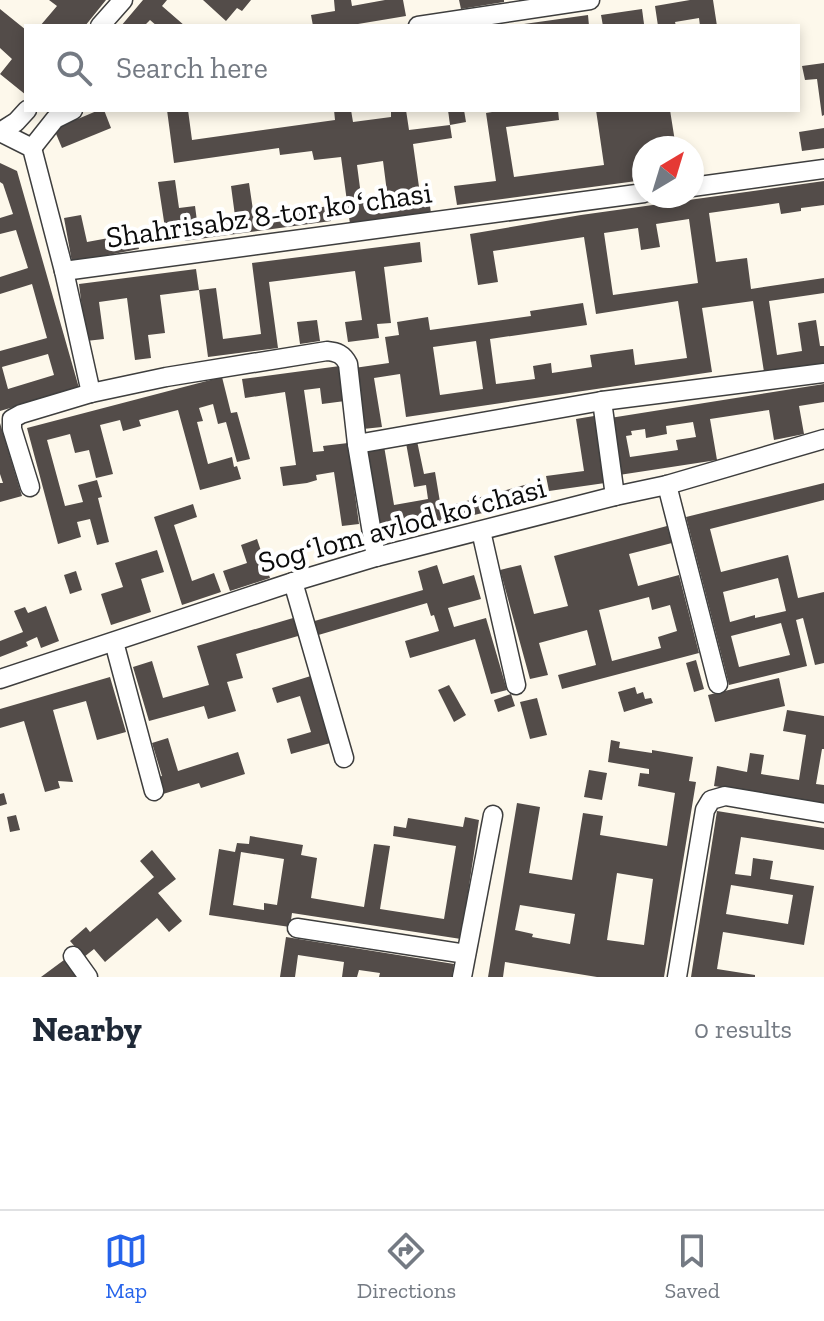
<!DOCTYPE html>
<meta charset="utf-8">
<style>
:root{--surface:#fff;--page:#f2f2f3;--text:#1f2937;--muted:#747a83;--line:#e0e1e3;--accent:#2563eb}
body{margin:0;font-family:"Zilla Slab",serif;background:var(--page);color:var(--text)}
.compass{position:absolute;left:632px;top:136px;width:72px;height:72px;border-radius:50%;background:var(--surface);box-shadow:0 4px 12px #0003;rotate:38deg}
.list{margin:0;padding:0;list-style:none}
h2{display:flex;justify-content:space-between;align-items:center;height:104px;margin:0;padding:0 32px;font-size:34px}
h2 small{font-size:26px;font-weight:400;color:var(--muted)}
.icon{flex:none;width:44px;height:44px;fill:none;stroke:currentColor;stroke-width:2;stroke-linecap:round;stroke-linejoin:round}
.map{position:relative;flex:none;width:824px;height:977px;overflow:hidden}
.search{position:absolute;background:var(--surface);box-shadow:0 4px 12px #0003;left:24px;right:24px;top:24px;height:88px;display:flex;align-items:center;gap:20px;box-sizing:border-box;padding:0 28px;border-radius:0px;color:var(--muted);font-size:30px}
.sheet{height:232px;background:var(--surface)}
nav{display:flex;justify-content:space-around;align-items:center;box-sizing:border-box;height:112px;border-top:2px solid var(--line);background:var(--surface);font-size:22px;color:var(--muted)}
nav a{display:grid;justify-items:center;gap:4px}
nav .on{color:var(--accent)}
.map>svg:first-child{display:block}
.building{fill:#534c49;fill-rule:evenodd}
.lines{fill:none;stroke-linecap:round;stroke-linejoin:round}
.minor-casing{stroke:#3e3e3e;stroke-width:21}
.minor{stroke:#fff;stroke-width:18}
.labels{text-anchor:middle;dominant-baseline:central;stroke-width:8;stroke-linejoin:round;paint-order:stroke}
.street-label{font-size:30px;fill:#0b0b0b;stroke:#fff}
</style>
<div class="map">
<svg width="824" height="977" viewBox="0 0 824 977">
<rect width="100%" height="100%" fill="#fdf8eb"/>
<!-- building -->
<g class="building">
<path d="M49,0H106L85,26H40L57,6Z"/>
<path d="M143,0H167L162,6L185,26H157L150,20L144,26H121Z"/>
<path d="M203,0H251L242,11L237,8L226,21Z"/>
<path d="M334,0H351L352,6L385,0H403L406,16L346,26H313L311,15L335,11Z"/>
<path d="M459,0H504V2L461,9Z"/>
<path d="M690,0H713L717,26H700L699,18L675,22L676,26H658L655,6Z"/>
<path d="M0,9L26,30V95L0,74L12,59L0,48Z"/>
<path d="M642,9L644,24L603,26L601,15Z"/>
<path d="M588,15L589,26H524V24Z"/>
<path d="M824,63V115L822,116L817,79L805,80L802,66Z"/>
<path d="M99,110H104L111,128L62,148L54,129Z"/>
<path d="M167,110H188L192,140L335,120L334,110H351L353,122L391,117V110H406L409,130L450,125L452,138L413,144L420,194L428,192L431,213L350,224L341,157L314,160L312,151L280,155L279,148L174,163ZM383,161L388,200L362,203L357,165Z"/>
<path d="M448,110H464L466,122L450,125Z"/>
<path d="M504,110H558L559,120L506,127L514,177L604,165L596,110H670L676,148H644V180L457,205L454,186L496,181L486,113Z"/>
<path d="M824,128V148L802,151L799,132Z"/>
<path d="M0,163L17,171L79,388L0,411V351L47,338L32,284L0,294V277L28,268L16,230L0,234V218L13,214L3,184L0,182ZM48,354L54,375L8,389L2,367Z"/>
<path d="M175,180L179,208L195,206L197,221L235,216L231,186L249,183L254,217L329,206L331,221L184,241L181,226L165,228L158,182Z"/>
<path d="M824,181V205L801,208V211L781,214L779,203L709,213L716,262L747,258L751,289L824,278V293L769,301L777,355L802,351L798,323L816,320L820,346H824V363L764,372L753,301L702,308L712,372L406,417L400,374L374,378L382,427L363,429L354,368L389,363L385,337L399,335L397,322L428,317L430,330L531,316L530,311L583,303L587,325L490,339L496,384L535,379L533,366L551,363L552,373L592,367L590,355L633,349L635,365L687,358L678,301L596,314L584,237L493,251L498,282L478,285L470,234L581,215ZM689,219L698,283L613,295L604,233L638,228L641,250L660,247L656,224ZM476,341L483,389L440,395L433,347Z"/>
<path d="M81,215L87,242L136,233L139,249L72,262L64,218Z"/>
<path d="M420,242L422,262L384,267L391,323L377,324L379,338L348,342L345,322L362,320L355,271L269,282L278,348L208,357L199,290L216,288L223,339L261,334L252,263Z"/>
<path d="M196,269L199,290L160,295L165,333L148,335L151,358L135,360L127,298L99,302L104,339L86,341L79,284Z"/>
<path d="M317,320L320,341L300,344L297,322Z"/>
<path d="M340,366L345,401L322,404L320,388L304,390L313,452L324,451L323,446L348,443L359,524L342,526L334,472L316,475L317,480L307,483L283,486L280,467L296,465L285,392L245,398L242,379Z"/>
<path d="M222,377L231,413L237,412L250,459L237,462L226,422L218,424L213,404L199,408L203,421L197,422L208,464L232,457L234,467L237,466L241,479L200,490L178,410L139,420L141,426L123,431L120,420L100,425L113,474L96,478L89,450L75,453L70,434L47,440L65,506L83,502L78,485L97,480L102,497L98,498L109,542L97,545L90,519L77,522L81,537L58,544L27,428Z"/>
<path d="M824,384V402L799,406L804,434L774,440L769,410L710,419L717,460L619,475L610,418ZM693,422L696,437L676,440L678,450L630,457L626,436L632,435L631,431L645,429L646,438L667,434L666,426Z"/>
<path d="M594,416L605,483L549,491L546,476L584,471L576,419Z"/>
<path d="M0,423L22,496L0,502V483H3L0,474Z"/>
<path d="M417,441L424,474L435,472L441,508L532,483L536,500L433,525L431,518L377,527L364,449L384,446L394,505L428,499L426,485L414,487L406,443Z"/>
<path d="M824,483V500L710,529L721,572L788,555L798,598L824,592V663L815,665L803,618L796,620L807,666L729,685L686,517ZM778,578L786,611L755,618V615L730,622L723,592ZM781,623L790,655L739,667L731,636Z"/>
<path d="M193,504L197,517L174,525L192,581L214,573L221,592L182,605L154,517Z"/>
<path d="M667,526L672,543L629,554L638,586L679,575L699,653L562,689L558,675L596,665L587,630L539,643L548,675L530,679L500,570L521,565L534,614L568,606L554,556ZM649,597L652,610L670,605L677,631L658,637L661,648L612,661L599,610Z"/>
<path d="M257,539L270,578L230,591L223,571L247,563L241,545Z"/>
<path d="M157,550L164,572L141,579L151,612L111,625L101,594L123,587L115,563Z"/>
<path d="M437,565L443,584L474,575L481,599L448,608L454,627L486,618L507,690L491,694L475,639L410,658L405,641L439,631L434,615L431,616L427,603L315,636L311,622L423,590L418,571Z"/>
<path d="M76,571L82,590L70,594L64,575Z"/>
<path d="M46,606L59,641L41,648L37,637L26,642L28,646L0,657V641L23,632L14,611L25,607L28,613Z"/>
<path d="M300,616L305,634L236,654L243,678L227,682L236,711L208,719L204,706L149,721L133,667L152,661L163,698L209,685L197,646Z"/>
<path d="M696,660L704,689L694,692L686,663Z"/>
<path d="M314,675L334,742L291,754L287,739L311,732L300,696L277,703L272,688Z"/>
<path d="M110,677L126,732L97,740L86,701L53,710L73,782L58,781L60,788L45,792L24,721L0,728V709Z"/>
<path d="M779,678L785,706L715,722L708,695Z"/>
<path d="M449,685L466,715L454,722L438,690Z"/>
<path d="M635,687L637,694L643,692L645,699L651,698L653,703L624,712L618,692Z"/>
<path d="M511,694L515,706L498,712L494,700Z"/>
<path d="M537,698L547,735L530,739L520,702Z"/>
<path d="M787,710L824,716V749H822L816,784L824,785V804L714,786L717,766L747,772L750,753L764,755L761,774L799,780L806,735L783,731Z"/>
<path d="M168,738L178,771L238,752L245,774L201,788L199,783L163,794L158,777L162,776L152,743Z"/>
<path d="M611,740L620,742L619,748L652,753V750L693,757L689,781L696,782L664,977H597L505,962L503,977H488L517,803L540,807L529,873L572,880L583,813L603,816L600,835L667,846L675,793L638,786L640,773L649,774V769L608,762ZM617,873L653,879L644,945L607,940ZM520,905L575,914L570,944L532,937L533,934L515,930Z"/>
<path d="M589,770L607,773L602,800L584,797Z"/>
<path d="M4,793L7,804L0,806V794Z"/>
<path d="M717,811L824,828V850L741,837L735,874L751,876L753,858L773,861L770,879L814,886L804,945L723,932L717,969L755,975V977H691ZM731,885L793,895L788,924L726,914Z"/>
<path d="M16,815L20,830L10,832L7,817Z"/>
<path d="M465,817L479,820L461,939L292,913L290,927L209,915L219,849L235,852L237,843L249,844L250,836L303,845L301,855L317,858L311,898L364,907L374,844L390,846L380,909L444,919L456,846L393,836L394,826L406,828L408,818L463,827ZM241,852L284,859L277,905L264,903V910L233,905Z"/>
<path d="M152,850L176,879L158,893L182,921L169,932L157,918L105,962L94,949L84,957L70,941L86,927L90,932L154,877L140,861Z"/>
<path d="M286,937L454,964L452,977H379L380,973L359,970L357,977H342L344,962L298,955L295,977H280Z"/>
<path d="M64,960L77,977H41Z"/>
</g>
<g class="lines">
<!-- minor casing -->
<g class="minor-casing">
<g id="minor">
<path d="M100,26L123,0"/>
<path d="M418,26L590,0"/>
<path d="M0,132L32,148L64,271L644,193"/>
<path d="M0,132L16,122L27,110"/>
<path d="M32,148L55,119L73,110"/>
<path d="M692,187L824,169"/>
<path d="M64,271L91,393L166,377L327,351C337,352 343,354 348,364L357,444L376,557"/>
<path d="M602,401L615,496"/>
<path d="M357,444L602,401L824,373"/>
<path d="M667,485L718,684"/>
<path d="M30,487L12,429V419L21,414L91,393"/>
<path d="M481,531L516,685"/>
<path d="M293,582L344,758"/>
<path d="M114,642L154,791"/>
<path d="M0,679L293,582L376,557L615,496L667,485L824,439"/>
<path d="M297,928L466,954"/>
<path d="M73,956L88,977"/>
<path d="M462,977L493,815"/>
<path d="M677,977L705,810L711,800L725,796L824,813"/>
</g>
</g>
<!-- minor -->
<use href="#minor" class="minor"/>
</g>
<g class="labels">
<!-- street labels -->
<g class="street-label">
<text transform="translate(269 215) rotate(-8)">Shahrisabz 8-tor koʻchasi</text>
<text transform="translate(402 525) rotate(-15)">Sogʻlom avlod koʻchasi</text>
</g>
</g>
</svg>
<svg class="compass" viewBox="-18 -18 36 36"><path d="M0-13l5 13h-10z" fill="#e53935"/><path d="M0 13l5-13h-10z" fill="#747a83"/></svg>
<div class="search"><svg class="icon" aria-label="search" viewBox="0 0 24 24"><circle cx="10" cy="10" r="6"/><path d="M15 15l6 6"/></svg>Search here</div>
</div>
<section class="sheet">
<h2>Nearby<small>0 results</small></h2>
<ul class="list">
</ul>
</section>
<nav>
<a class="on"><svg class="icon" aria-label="map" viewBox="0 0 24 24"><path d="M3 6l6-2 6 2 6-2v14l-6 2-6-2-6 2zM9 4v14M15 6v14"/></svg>Map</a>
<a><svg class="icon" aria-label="directions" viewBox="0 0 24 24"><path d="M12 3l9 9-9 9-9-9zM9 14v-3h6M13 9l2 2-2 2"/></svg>Directions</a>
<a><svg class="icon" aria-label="saved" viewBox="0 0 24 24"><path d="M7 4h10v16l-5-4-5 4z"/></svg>Saved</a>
</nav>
